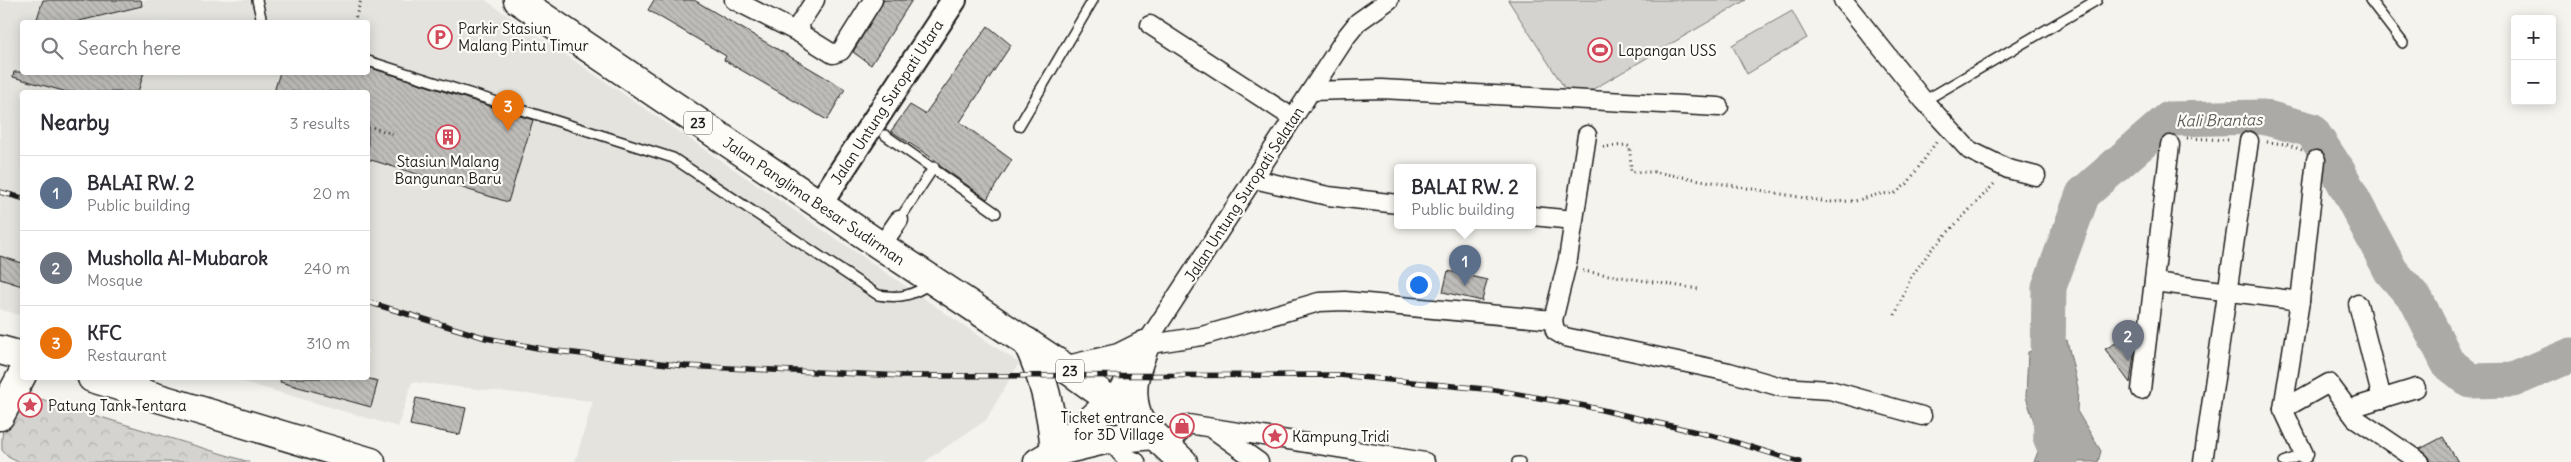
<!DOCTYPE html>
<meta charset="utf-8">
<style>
:root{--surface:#fff;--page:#f2f2f3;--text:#2b2b33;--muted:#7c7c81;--line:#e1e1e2;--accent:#d1495b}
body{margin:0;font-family:Delius,sans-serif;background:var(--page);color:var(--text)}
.controls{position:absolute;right:15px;top:15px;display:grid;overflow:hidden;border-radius:5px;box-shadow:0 2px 12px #0003}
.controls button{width:45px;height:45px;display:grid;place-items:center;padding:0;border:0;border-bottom:1px solid var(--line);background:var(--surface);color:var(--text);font:25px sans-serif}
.you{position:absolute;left:1418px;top:284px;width:18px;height:18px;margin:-12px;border:4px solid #fff;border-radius:50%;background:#1a73e8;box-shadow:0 0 0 8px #1a73e833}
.badge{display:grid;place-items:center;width:32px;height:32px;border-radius:50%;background:var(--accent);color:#fff;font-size:16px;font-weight:700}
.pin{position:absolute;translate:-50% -41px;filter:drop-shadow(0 1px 2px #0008)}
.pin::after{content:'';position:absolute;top:26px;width:18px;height:15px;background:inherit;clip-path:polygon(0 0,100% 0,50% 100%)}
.popup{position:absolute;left:1394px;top:164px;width:142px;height:65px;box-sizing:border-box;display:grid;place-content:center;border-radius:5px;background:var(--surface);filter:drop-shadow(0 1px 4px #0005);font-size:16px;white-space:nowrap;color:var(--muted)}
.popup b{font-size:19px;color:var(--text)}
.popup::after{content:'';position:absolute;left:50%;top:100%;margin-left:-10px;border:10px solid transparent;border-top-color:var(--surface)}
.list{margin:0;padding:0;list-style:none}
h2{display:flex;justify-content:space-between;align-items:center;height:65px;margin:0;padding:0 20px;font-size:21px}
h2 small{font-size:16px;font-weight:400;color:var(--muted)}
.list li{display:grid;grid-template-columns:32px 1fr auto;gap:15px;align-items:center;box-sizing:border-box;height:75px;padding:0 20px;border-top:1px solid var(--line)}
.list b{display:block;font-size:19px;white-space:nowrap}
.list p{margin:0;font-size:16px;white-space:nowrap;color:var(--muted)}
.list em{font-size:16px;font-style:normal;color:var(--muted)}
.icon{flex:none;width:28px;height:28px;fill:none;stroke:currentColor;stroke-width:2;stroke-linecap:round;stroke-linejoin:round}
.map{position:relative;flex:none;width:2571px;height:462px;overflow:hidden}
.search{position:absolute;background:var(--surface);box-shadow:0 2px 12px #0003;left:20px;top:20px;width:350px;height:55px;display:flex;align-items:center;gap:12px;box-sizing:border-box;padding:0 18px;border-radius:5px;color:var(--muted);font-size:19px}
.panel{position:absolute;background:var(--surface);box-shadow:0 2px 12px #0003;left:20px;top:90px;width:350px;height:290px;border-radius:5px}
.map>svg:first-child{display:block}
.built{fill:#e4e3de;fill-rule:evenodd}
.forest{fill:url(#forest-crowns);stroke:#787876}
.pitch{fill:#d4d3cf;stroke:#787876}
.water{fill:#abaaa6;stroke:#72716f}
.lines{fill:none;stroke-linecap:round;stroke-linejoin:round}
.river{stroke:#abaaa6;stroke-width:35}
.building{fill:url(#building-back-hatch);stroke:#1c1c1c}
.lane-casing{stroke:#1c1c1c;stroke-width:12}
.street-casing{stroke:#1c1c1c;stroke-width:21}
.secondary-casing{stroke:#1c1c1c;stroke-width:28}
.primary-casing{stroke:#1c1c1c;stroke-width:31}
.highway-casing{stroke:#1c1c1c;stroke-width:31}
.path{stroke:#1c1c1c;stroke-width:3;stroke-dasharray:1 4;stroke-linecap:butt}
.lane{stroke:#fdfcf7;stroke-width:9}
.street{stroke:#fdfcf7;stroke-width:18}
.secondary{stroke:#fdfcf7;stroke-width:24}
.primary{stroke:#fdfcf7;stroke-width:28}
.highway{stroke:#fdfcf7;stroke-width:28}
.rail-casing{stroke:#1c1c1c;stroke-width:5.5}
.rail{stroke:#fdfcf7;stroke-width:4;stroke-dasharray:11;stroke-linecap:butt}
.labels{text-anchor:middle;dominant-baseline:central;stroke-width:4.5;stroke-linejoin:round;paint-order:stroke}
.shield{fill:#fdfcf7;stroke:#605f5e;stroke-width:1}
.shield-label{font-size:14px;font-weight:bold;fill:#1c1c1c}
.poi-label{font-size:15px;fill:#1c1c1c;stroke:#fdfcf7;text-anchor:start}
.street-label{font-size:15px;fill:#1c1c1c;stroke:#fdfcf7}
.water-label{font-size:16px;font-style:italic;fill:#5c5c5a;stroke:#fdfcf7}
</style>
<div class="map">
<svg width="2571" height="462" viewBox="0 0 2571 462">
<defs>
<pattern id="forest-crowns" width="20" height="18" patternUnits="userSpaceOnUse" patternTransform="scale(1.25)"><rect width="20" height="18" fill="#d4d3cf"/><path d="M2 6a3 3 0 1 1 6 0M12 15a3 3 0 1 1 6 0" fill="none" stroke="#b5b5b1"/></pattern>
<pattern id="building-back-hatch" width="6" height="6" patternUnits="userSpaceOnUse" patternTransform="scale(1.25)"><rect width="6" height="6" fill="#bebdba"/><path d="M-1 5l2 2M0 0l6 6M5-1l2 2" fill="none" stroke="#a3a29f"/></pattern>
</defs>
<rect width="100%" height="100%" fill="#f4f3ee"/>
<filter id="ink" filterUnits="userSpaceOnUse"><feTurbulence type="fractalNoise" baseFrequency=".02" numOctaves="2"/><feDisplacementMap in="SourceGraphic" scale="10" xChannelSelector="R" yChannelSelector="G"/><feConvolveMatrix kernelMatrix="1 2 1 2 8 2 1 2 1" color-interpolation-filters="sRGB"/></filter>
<g filter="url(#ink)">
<!-- built -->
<path class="built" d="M0,0H485L1019,363L986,420L924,462H575L593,401L412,382L398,427L230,378H368V92H22V316L0,309ZM22,22H368V72H22Z"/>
<!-- forest -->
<path class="forest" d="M34,397L51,402L249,462H18L8,457L2,450C1,425 5,417 21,398Z"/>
<!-- pitch -->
<g class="pitch">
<path d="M1508,0H1746L1573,101Z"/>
<path d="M1792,11L1807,38L1747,74L1732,45Z"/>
</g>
<!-- water -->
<path class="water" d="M2067,340L2078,388L2077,411L2101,451L2098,462H2034L2039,449L2034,442L2035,425L2026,397L2028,352Z"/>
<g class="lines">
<!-- river -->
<path class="river" d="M2061,462L2051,439L2048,354L2049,287L2083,194L2169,119L2263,117L2311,130L2338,171L2391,271L2417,301L2448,363L2471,381L2513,380L2571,355"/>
</g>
<!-- building -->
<g class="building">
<path d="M43,0H141L142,6L75,22H36Z"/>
<path d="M654,0H694L845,89L827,120L724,60L726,56L648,10Z"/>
<path d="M884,0H912L871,65L853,52Z"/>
<path d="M988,26L1011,45L960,122L1012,160L987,199L940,166L938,162L891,131L910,105L925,114Z"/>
<path d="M368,67L533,120L508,202L368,159V92H274L280,72H368Z"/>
<path d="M14,72H144L138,92H67L13,77Z"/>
<path d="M0,256L22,263V286L0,279Z"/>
<path d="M1448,271L1487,280L1482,301L1443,292Z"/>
<path d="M2125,338L2136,340L2130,383L2105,349Z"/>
<path d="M281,378H366L378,381L371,407L280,382Z"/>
<path d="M416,398L466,408L460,435L410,425Z"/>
<path d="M2443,437L2458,462H2431L2429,457L2420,449Z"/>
</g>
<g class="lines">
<!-- lane casing -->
<g class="lane-casing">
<g id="lane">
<path d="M257,0L262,22"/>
<path d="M2370,0L2403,43"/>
<path d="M368,61L673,158L878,295C902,299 912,295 932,283"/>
<path d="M1924,101L2097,0"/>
<path d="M1019,126L1093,0"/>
<path d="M885,135L996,213"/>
<path d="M899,220L934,167"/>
<path d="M1517,462H1520"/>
<path d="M2284,462L2304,454"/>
</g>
</g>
<!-- street casing -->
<g class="street-casing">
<g id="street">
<path d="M734,0L801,34"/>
<path d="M815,0L800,23L801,34L833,54L841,51L873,0"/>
<path d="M1843,0L1924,101L1969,150L2008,169L2036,176"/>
<path d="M1150,25L1293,118"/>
<path d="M1311,91L1381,89L1719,107"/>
<path d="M1254,179L1328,196L1398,204"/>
<path d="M1532,216L1574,220"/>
<path d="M881,246L899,220"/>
<path d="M2154,282L2300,301"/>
<path d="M2358,304L2382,399"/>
<path d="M1553,320L1568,259L1587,135"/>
<path d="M1145,345L1202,336L1319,302L1345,301L1553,320L1555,331L1565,337L1729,372L1781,387L1830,390L1922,416"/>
<path d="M2141,390L2170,145"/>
<path d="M1112,401L1145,345L1346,37L1358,22L1389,0"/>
<path d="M2283,409L2329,383L2355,418L2420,462"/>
<path d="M2348,409L2416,388"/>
<path d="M1214,430L1259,462"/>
<path d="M1109,439L1125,457L1136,462"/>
<path d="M1166,446L1188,424L1425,462"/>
<path d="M2304,454L2283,409L2300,301L2316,160"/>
<path d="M2203,462L2249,141"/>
</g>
</g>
<!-- secondary casing -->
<g class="secondary-casing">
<path id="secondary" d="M819,205L954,0"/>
</g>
<!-- primary casing -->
<g class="primary-casing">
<g id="primary">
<path d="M0,350L22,356"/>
<path d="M92,378L371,462"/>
<path d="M0,416L22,375"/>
<path d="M1038,462L1055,452L1112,401"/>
</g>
</g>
<!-- highway casing -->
<g class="highway-casing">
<g id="highway">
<path d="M518,0L881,246L1067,369L1139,421L1183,462"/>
<path d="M1027,342C1044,377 1052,413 1055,452L1109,439L1154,435"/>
<path d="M1068,370L1119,358L1145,345"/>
<path d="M1139,421C1128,391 1134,374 1145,345"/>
</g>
</g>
<!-- path -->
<g class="path">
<path d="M354,22L361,0"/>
<path d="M368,126L396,135"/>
<path d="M2187,138L2230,140"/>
<path d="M2267,142L2286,144L2302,150"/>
<path d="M1603,147L1626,145L1630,147L1631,172H1654L1828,202L1855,201L1879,194L1895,193L1907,184L1937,141"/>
<path d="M1583,271L1698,289"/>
<path d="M1895,315L1911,277L1931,250L1996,182"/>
</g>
<!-- lane -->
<use href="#lane" class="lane"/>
<!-- street -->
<use href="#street" class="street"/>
<!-- secondary -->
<use href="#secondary" class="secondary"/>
<!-- primary -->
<use href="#primary" class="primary"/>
<!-- highway -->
<use href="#highway" class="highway"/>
<!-- rail casing -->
<g class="rail-casing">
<g id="rail">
<path d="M0,192L22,198"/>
<path d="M368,302L486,338L548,350L685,366L904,376L1339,375L1495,390L1585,406L1718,437L1799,462"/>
</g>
</g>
<!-- rail -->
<use href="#rail" class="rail"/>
</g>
</g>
<!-- icons -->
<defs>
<g id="parking-ring" transform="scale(1.25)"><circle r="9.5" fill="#fdfcf7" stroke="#d1495b" stroke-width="1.5"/><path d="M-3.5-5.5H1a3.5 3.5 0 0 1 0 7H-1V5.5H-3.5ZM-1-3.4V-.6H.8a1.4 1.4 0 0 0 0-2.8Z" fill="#d1495b"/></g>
<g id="stadium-ring" transform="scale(1.25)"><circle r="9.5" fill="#fdfcf7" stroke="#d1495b" stroke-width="1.5"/><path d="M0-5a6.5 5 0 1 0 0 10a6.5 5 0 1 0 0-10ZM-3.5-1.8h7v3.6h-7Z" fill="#d1495b"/></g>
<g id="building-ring" transform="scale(1.25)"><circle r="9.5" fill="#fdfcf7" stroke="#d1495b" stroke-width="1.5"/><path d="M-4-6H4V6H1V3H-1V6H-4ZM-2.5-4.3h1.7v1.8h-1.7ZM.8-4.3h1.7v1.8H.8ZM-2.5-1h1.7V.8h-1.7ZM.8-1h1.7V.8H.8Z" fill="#d1495b"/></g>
<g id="sight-ring" transform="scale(1.25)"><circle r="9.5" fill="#fdfcf7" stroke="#d1495b" stroke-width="1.5"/><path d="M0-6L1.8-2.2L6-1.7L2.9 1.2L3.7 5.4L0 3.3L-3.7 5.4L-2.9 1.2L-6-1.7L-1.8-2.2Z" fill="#d1495b"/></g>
<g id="shop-ring" transform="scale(1.25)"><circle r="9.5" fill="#fdfcf7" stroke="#d1495b" stroke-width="1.5"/><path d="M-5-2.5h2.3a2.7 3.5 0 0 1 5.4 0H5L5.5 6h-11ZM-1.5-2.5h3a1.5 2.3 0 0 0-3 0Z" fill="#d1495b"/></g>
</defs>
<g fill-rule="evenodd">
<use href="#parking-ring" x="440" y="37"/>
<use href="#stadium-ring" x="1600" y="50"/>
<use href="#building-ring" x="448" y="137"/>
<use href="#sight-ring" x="30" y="405"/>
<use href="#shop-ring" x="1182" y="426"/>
<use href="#sight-ring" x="1275" y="436"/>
</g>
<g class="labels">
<!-- shield labels -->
<g class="shield">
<rect x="684" y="111.5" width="28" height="23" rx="4"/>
<rect x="1056" y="359.5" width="28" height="23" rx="4"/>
</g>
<g class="shield-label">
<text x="698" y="123">23</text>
<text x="1070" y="371">23</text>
</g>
<!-- poi labels -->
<g class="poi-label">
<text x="458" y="28">Parkir Stasiun<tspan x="458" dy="17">Malang Pintu Timur</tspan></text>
<text x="1618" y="50">Lapangan USS</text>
<text x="448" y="161" text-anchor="middle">Stasiun Malang<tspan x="448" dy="17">Bangunan Baru</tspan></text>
<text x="48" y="405">Patung Tank Tentara</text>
<text x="1164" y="417" text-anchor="end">Ticket entrance<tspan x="1164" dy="17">for 3D Village</tspan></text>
<text x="1292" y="436">Kampung Tridi</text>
</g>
<!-- street labels -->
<g class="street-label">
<text transform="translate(887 102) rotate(-57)">Jalan Untung Suropati Utara</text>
<text transform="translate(1244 194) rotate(-57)">Jalan Untung Suropati Selatan</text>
<text transform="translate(814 201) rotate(34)">Jalan Panglima Besar Sudirman</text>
</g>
<!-- water labels -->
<g class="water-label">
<text transform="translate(2219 120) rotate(-1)">Kali Brantas</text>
</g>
</g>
</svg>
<div class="controls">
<button>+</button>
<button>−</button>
</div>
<div class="you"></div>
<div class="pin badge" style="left:1465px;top:286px;background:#5c6f8a">1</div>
<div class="popup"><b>BALAI RW. 2</b>Public building</div>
<div class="pin badge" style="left:2128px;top:361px;background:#6b7280">2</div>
<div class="pin badge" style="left:508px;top:131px;background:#e8710a">3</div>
<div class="search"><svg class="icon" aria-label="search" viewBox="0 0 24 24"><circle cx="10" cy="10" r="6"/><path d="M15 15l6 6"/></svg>Search here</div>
<section class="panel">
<h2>Nearby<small>3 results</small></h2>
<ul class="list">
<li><span class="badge" style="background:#5c6f8a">1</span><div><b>BALAI RW. 2</b><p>Public building</p></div><em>20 m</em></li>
<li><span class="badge" style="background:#6b7280">2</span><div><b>Musholla Al-Mubarok</b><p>Mosque</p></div><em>240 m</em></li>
<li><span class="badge" style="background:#e8710a">3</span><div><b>KFC</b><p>Restaurant</p></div><em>310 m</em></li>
</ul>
</section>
</div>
